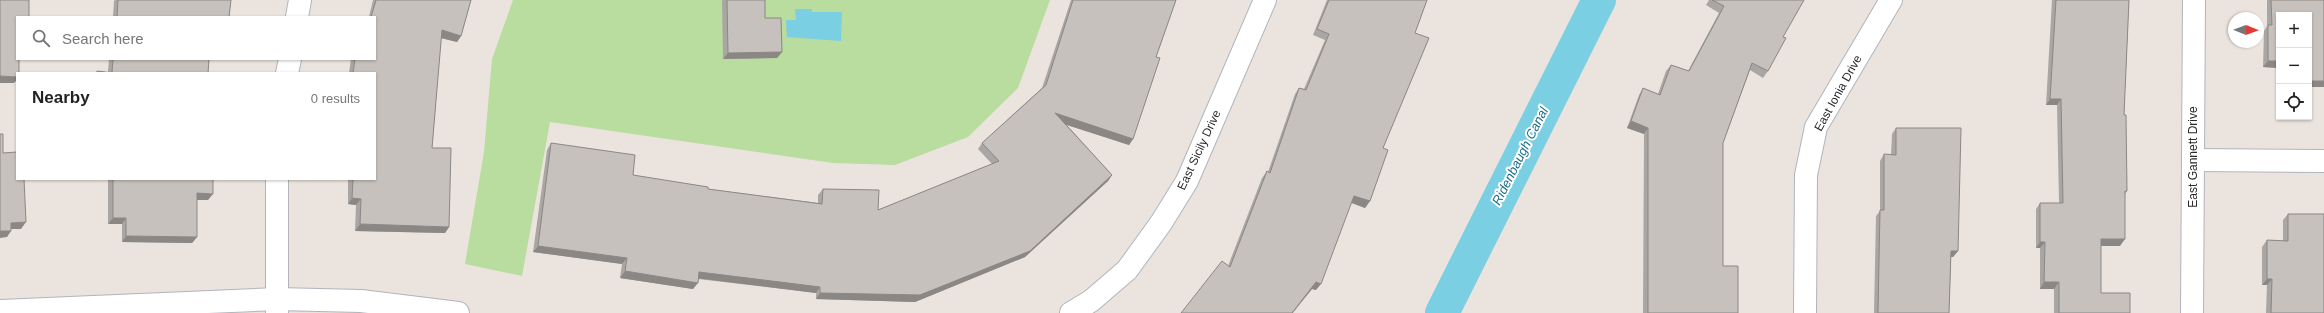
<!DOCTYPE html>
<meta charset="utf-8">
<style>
:root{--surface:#fff;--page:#f6f6f6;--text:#222;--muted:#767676;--line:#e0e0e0}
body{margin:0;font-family:Helvetica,sans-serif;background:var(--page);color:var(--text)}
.controls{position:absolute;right:12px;top:12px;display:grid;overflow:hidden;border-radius:0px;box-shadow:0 1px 3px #0004}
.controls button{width:36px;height:36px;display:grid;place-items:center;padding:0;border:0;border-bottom:1px solid var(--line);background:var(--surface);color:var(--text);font:20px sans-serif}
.compass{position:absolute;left:2228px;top:12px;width:36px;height:36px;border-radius:50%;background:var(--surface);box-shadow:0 1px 3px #0004;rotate:91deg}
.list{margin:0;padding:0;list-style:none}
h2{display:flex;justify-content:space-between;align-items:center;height:52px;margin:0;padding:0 16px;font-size:17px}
h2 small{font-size:13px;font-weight:400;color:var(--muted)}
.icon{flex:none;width:22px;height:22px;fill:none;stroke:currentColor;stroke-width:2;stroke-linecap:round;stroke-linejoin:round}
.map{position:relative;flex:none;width:2324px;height:313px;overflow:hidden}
.search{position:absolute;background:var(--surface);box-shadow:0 1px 3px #0004;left:16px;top:16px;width:360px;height:44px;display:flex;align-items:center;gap:10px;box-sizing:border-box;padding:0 14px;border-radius:0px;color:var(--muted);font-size:15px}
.panel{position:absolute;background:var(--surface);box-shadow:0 1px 3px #0004;left:16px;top:72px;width:360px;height:108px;border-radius:0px}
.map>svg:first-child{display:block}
.green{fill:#b9dc9f}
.water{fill:#7bcfe2}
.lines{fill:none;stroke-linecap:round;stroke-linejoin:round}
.canal{stroke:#7bcfe2;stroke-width:34}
.street-casing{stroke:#b1b4bc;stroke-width:24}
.street{stroke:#fff;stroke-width:22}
.wall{fill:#aaa6a3}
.shaded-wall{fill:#8b8784}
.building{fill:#c6c1bd;stroke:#8b8784}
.labels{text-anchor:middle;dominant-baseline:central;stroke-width:4;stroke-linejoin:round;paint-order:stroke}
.street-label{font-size:12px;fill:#2a2a2a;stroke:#fff}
.water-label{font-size:13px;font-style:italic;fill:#1b6f8d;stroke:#fff}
</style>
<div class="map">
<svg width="2324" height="313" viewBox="0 0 2324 313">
<rect width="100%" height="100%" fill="#ebe4de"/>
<!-- green -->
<path class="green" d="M513,0H1050L1018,88L968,137L895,165L833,163L550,122L522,276L465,264L484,152L492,59Z"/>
<!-- water -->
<path class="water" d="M795,9H812V12H842L841,41L787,37L786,20H796Z"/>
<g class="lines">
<!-- canal -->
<path class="canal" d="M1442,313L1599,0"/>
<!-- street casing -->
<g class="street-casing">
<g id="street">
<path d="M297,17L300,0"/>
<path d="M287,73L290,59"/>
<path d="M2193,160L2324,161"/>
<path d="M0,311L277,299L361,301L458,313"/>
<path d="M277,313V179"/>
<path d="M1071,313L1091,301L1127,270L1161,223L1187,181L1265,0"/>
<path d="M1805,313L1806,175L1816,127L1891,0"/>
<path d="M2192,313L2194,0"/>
</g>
</g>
<!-- street -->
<use href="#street" class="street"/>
</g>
<!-- wall -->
<g class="wall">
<path d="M115,0H231L229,17H113L114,1Z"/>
<path d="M373,0H471L461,36L457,42L441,38L432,148L449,227L445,233L355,231L356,205L348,204V179H375V73H349L351,59H375V17H369Z"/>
<path d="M722,0H765V18L782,52L777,58L723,59Z"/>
<path d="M1071,0H1176L1156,57L1133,139L1129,145L1066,124L1112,175L1108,181L1025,257L915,302L816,299V293L698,279L693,289L620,278L622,264L533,252L547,150L551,143L633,175L708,189L818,203V195L823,189L878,210L992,164L978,149L982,143L1042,88Z"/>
<path d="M1327,0H1427L1415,33L1383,148L1370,201L1365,208L1351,203L1316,290L1312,289L1293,313H1181L1228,266L1262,178L1267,171L1268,172L1295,94L1299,88L1304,89L1325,40L1313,35Z"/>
<path d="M1709,0H1804L1783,37L1768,71L1763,78L1750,70L1723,143V266L1738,313H1643L1644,134L1627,128L1639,95L1643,88L1658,94L1666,71L1671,65L1688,71L1719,13L1706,5Z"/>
<path d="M2052,0H2129L2124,115L2127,191L2125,194L2120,246H2101V293L2130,313H2054V289H2040V248H2036V209L2040,203H2059L2057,105H2046Z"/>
<path d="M2267,0H2324V87H2309V15L2279,68L2263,67L2264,31L2267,26Z"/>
<path d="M109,59H209L208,73H96L97,71L108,72Z"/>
<path d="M1896,128L1958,251L1953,257H1951L1949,313H1874L1876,216L1880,211V161L1884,154L1891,155L1892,134Z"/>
<path d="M108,179H213L208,200H197V237L192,243L122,242V224H108Z"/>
<path d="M2288,214L2324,313H2266L2267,285H2262V247L2267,240L2283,241V220Z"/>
</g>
<!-- shaded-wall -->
<g class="shaded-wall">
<path d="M442,30L461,36L457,42L437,37Z"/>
<path d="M782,52L777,58L723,59L728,53Z"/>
<path d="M2268,61H2279V68L2263,67Z"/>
<path d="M0,76L17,77V80L14,83H0Z"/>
<rect x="2309" y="81" width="15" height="6"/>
<path d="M2050,99H2061L2057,105H2046Z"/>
<path d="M1055,113L1133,139L1129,145L1051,120Z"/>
<path d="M1631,121L1648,128L1644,134L1627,128Z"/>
<path d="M1112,175L1108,181L1025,257L915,302L816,299L820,293Z"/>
<path d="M197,193L213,194L208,200H193Z"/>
<path d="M1354,196L1370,201L1365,208L1350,202Z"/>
<path d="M352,198L361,199L356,205L348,204Z"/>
<path d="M113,218H126L122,224H108Z"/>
<path d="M26,222L21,229H6L11,223Z"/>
<path d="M360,224L449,227L445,233L355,231Z"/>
<path d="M0,231H11L7,237L0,238Z"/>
<path d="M126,236L197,237L192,243L122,242Z"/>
<path d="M2101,239H2125L2120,246H2096Z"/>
<path d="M2040,242H2045L2040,248H2036Z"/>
<path d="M538,246L627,258L622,264L533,252Z"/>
<path d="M1951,251H1958L1953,257H1947Z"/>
<path d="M625,271L698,283L693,289L620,278Z"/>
<path d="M699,272L820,287L816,293L695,278Z"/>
<path d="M2267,279H2272L2267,285H2262Z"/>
<path d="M1316,282L1321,284L1316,290L1312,289L1292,313Z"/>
<path d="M2044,282H2059L2054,289H2040Z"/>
</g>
<!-- building -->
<g class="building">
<path d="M0,0H29V17H17V59H19V73H17V77L0,76Z"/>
<path d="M118,0H231L229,17H117Z"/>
<path d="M376,0H471L461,36L442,30L432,148H451L449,227L360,224L361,199L352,198L353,179H375V73H353L355,59H375V17H371Z"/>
<path d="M727,0H765V18H781L782,52L728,53Z"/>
<path d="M1073,0H1176L1156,57L1160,58L1133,139L1055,113L1112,175L1030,251L920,295L820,293V287L699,272L698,283L625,271L627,258L538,246L551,143L635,155L633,175L708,187V189L822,204L823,189L879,190L878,210L999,161L982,143L1046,85Z"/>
<path d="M1329,0H1427L1415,33L1429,38L1383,148L1388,150L1370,201L1354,196L1321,284L1316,282L1292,313H1181L1222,261L1230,267L1267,171L1270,173L1299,88L1306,90L1329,34L1317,29Z"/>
<path d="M1712,0H1804L1783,37L1786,38L1768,71L1752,63L1723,143V266H1738V313H1648V128L1631,121L1643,88L1660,95L1671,65L1689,71L1724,6Z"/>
<path d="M2056,0H2129L2124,115H2126L2127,191H2125V239H2101V293H2130V313H2059V282H2044L2045,242H2040V203H2063L2061,99H2050Z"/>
<path d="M2271,0H2324V81H2309V15H2279V61H2268V25H2272Z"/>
<path d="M113,59H209L208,73H97V71L112,73Z"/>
<path d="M1896,128H1961L1958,251H1951L1949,313H1878L1880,210H1884V154L1896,155Z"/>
<path d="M0,134H3V153L17,152V179H24L26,222L11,223V231H0Z"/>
<path d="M113,179H213V194L197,193V237L126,236V218H113Z"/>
<path d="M2288,214H2324V313H2271L2272,279H2267V240L2288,241Z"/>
</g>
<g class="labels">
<!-- street labels -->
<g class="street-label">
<text transform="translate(1838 93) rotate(-61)">East Ionia Drive</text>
<text transform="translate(1199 150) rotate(-65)">East Sicily Drive</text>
<text transform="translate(2193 157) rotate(-90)">East Gannett Drive</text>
</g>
<!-- water labels -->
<g class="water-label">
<text transform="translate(1520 156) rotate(-63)">Ridenbaugh Canal</text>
</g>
</g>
</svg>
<div class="controls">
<button>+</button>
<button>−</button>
<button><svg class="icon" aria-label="locate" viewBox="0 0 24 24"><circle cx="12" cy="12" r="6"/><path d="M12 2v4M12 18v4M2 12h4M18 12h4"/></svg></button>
</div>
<svg class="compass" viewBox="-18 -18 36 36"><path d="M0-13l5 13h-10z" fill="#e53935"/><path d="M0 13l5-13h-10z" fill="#767676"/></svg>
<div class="search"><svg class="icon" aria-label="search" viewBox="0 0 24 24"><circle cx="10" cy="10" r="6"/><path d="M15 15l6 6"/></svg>Search here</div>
<section class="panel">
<h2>Nearby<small>0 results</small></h2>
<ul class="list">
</ul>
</section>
</div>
